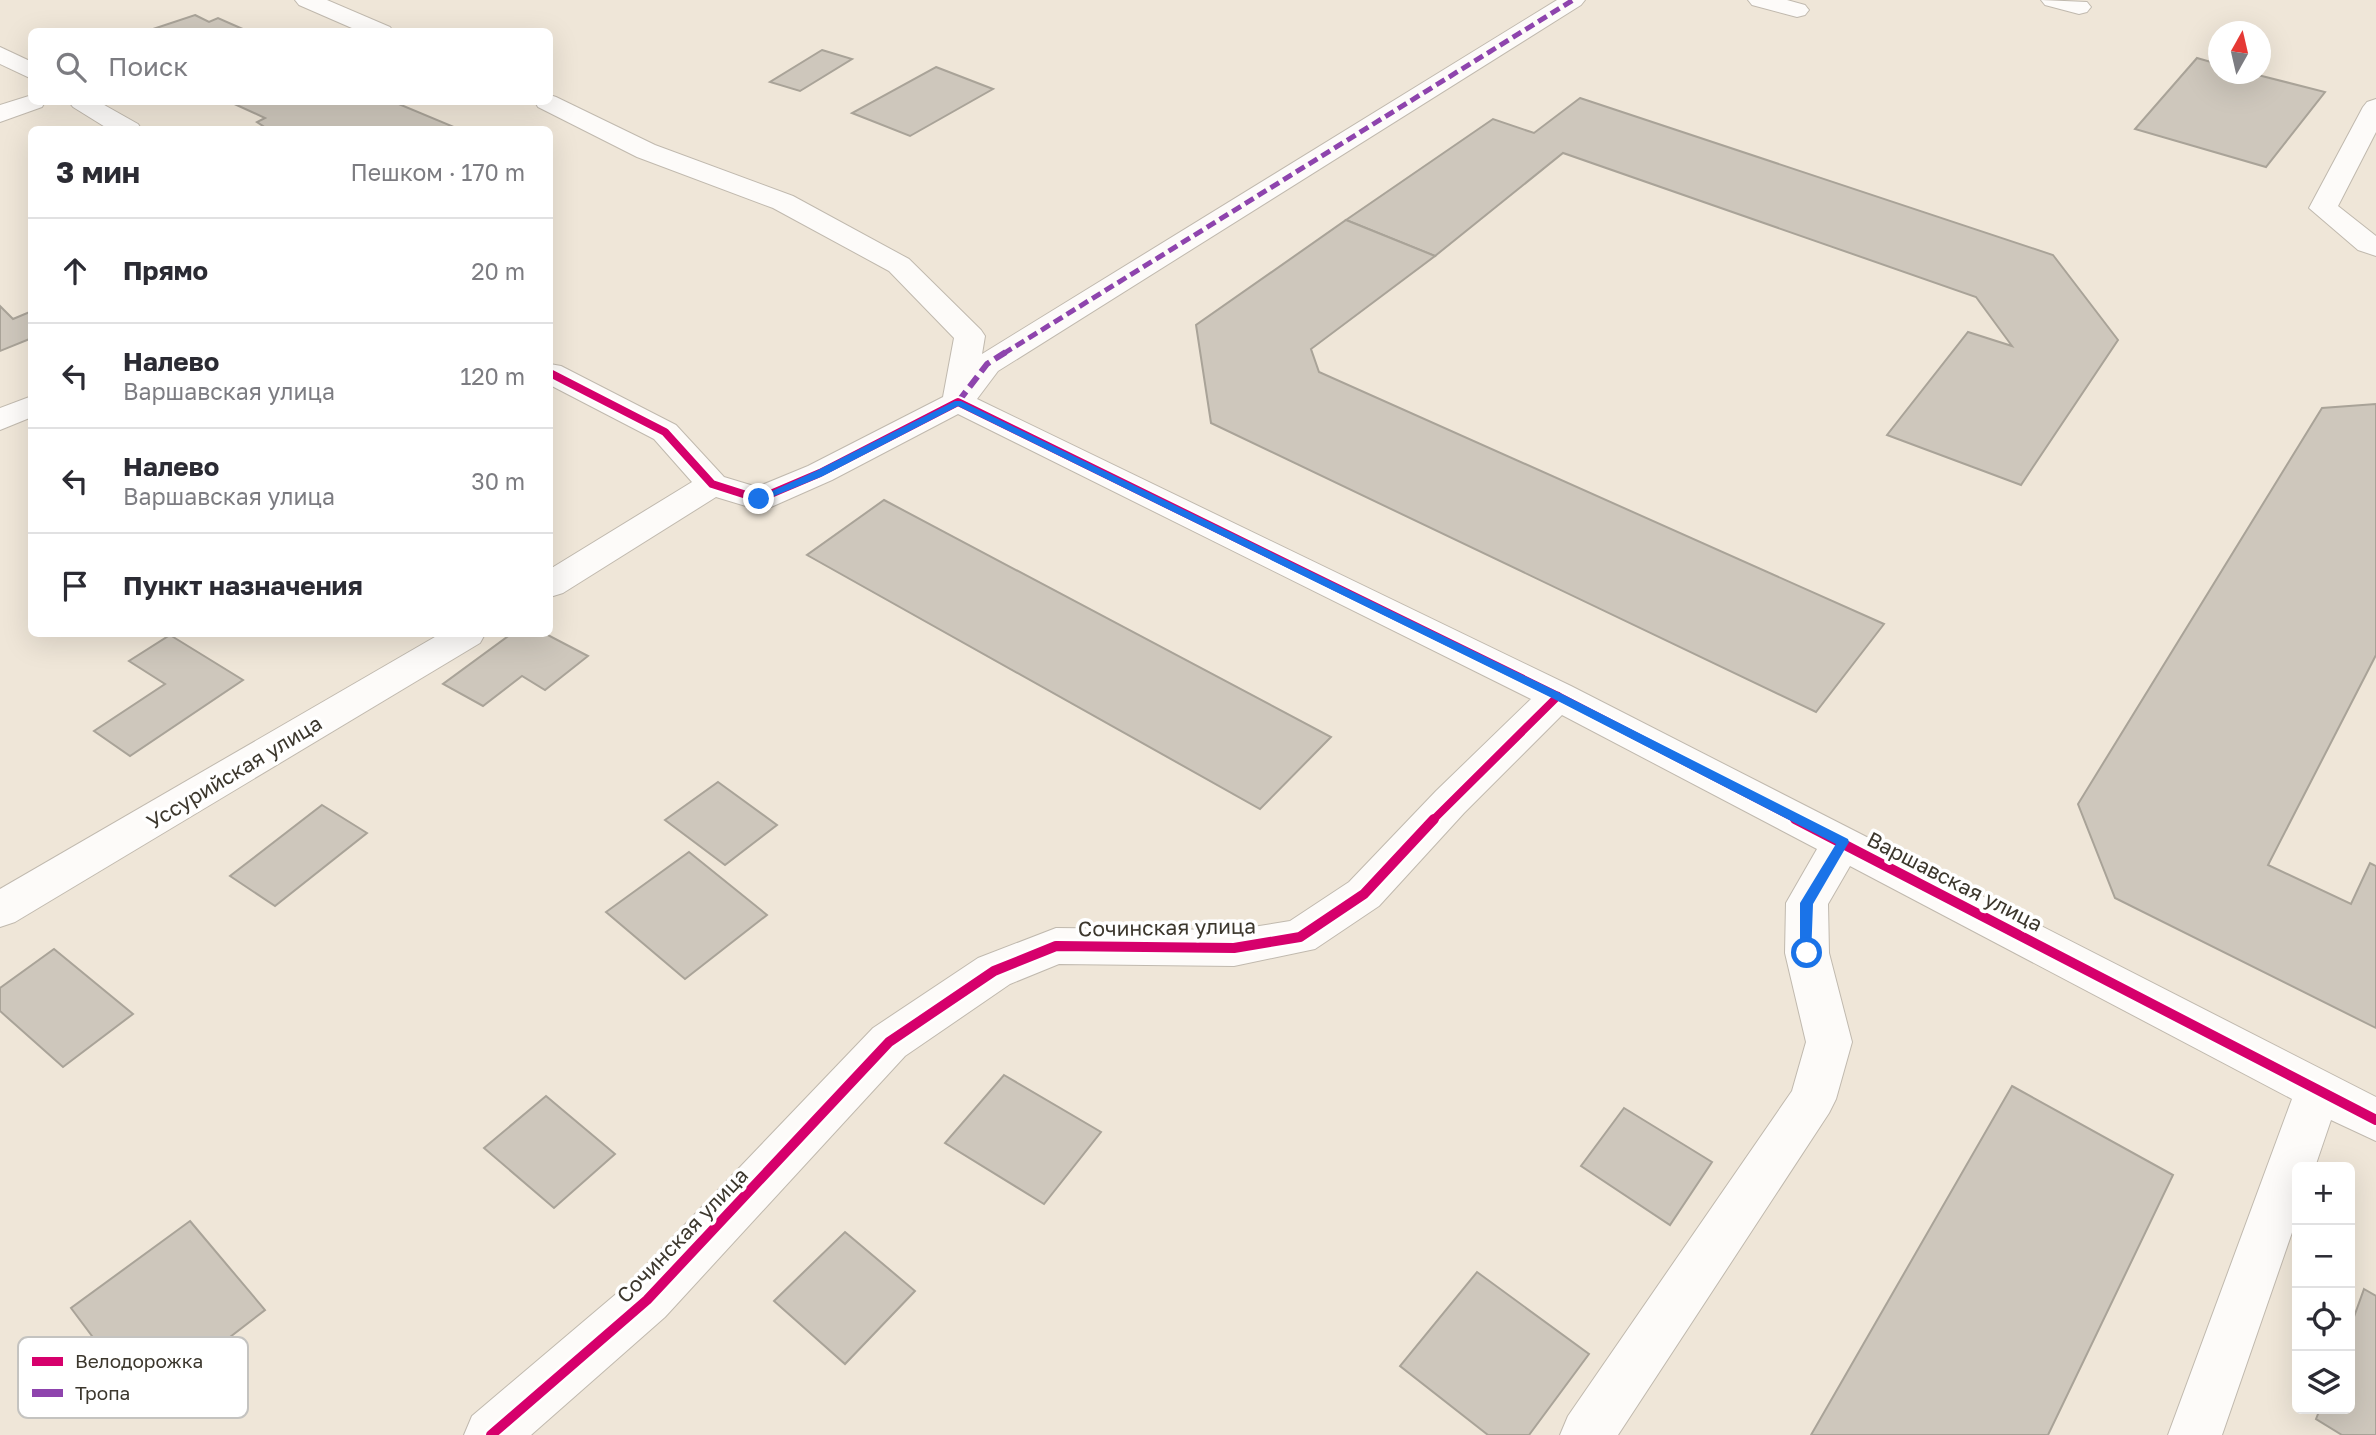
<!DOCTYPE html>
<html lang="ru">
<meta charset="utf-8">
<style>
:root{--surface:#fff;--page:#f7f7f7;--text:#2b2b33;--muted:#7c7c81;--line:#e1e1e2}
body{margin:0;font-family:"Golos Text",sans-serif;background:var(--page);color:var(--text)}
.controls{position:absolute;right:21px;bottom:21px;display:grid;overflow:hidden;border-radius:10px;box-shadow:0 7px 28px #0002}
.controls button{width:63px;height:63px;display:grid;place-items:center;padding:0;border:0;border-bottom:2px solid var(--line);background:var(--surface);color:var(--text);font:35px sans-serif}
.compass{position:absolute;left:2208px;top:21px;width:63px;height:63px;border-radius:50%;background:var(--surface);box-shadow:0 7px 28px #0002;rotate:8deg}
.stop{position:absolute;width:21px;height:21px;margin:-16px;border:5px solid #1a73e8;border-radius:50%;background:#fff}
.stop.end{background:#1a73e8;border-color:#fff;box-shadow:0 2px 7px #0008}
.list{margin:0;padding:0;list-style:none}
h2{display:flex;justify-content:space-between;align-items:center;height:91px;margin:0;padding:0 28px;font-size:30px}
h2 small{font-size:23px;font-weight:400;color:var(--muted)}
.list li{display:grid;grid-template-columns:46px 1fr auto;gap:21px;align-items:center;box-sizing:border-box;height:105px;padding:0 28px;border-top:2px solid var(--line)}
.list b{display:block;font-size:26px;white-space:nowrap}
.list p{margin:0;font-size:23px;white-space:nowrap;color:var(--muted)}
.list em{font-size:23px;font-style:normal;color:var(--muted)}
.icon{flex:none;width:38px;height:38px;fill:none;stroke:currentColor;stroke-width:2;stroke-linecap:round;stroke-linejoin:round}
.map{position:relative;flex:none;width:2376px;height:1435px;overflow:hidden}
.search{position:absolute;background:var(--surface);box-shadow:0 7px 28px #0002;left:28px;top:28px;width:525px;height:77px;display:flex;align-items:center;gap:18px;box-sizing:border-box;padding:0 24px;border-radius:10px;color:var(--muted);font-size:26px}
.panel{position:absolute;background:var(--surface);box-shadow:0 7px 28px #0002;left:28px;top:126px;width:525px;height:511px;border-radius:10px}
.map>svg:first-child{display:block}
.building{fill:#cec7bc;stroke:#a9a398;stroke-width:2}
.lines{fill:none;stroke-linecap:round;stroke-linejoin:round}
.minor-casing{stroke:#c0b9ae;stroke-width:2}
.minor{fill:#fdfbf9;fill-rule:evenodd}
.quiet-far1{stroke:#8e44ad;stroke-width:5;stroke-dasharray:10 5;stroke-linecap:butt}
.quiet{stroke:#8e44ad;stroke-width:6;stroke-dasharray:13 6;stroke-linecap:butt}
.cycleway-far1-casing{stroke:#fff;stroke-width:12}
.cycleway-casing{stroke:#fff;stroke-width:15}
.cycleway-far1{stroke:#d6006c;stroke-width:8}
.cycleway{stroke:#d6006c;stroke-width:10}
.route{fill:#1a73e8}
.labels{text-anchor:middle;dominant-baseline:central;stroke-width:7;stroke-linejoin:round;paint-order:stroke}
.street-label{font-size:21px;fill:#3c372d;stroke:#fff}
.key{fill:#fff;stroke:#c4c3c0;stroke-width:2}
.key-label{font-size:19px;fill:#3c372d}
</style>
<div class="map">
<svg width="2376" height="1435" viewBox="0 0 2376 1435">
<rect width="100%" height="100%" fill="#efe6d8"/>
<!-- building -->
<g class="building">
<path d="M195,15L209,22L218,18L245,30L144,32Z"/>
<path d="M822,50L852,59L800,91L770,82Z"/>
<path d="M2197,58L2218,64V74H2254L2325,92L2266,167L2135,129Z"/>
<path d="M936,67L993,89L910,136L852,113Z"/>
<path d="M1580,98L2053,255L2118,340L2021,485L1887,435L1968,332L2012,346L1976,297L1563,153L1435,256L1346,220L1493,119L1534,133Z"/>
<path d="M230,102H394L454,127L448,130H269L257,122L265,118Z"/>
<path d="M1346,220L1435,256L1311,349L1319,372L1884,624L1816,712L1211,423L1196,325Z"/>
<path d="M0,306L13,319L32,311V338L0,351Z"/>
<path d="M2376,404V655L2268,865L2351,904L2370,863L2376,866V1028L2115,898L2078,804L2322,408Z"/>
<path d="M884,500L1331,737L1260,809L807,555Z"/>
<path d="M511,634H546L588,656L545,690L522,676L483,706L443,684Z"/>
<path d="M170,635L243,680L130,756L94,731L165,684L129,661Z"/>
<path d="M718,782L777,825L725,865L665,820Z"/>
<path d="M322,805L367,833L275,906L230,876Z"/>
<path d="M689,852L767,915L685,979L606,912Z"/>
<path d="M54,949L133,1014L63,1067L0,1011V988Z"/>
<path d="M1004,1075L1101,1132L1044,1204L945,1143Z"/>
<path d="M2012,1086L2173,1175L2048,1435H1811Z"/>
<path d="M546,1096L615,1154L554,1208L484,1148Z"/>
<path d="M1624,1108L1712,1162L1670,1225L1581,1166Z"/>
<path d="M190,1221L265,1310L143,1404L71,1308Z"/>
<path d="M845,1232L915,1291L845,1364L774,1301Z"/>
<path d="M1477,1272L1589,1354L1529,1435H1488L1400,1366Z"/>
<path d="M2364,1289L2376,1296V1435H2342L2316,1419L2320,1409H2350V1328Z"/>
</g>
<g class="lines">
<!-- minor casing -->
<g class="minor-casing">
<g id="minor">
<path d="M295,0H327L390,27L394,32H361L299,5Z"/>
<path d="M1557,0H1585L1581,5L998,371L977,399L1571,686L2376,1097V1141L2331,1120L2315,1167H2297V1218L2222,1435H2168L2292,1099L1850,866L1828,904L1829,953L1852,1042L1836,1099L1829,1113L1618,1435H1560L1568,1416L1792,1091L1806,1042L1785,953L1786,903L1817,849L1562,715L1464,813L1379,906L1315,949L1234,966L1059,964L1010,984L905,1056L665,1317L531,1435H464L472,1416L629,1283L873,1028L978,958L1056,928L1234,930L1290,921L1349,882L1436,791L1531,699L958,414L832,480L771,507L759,510L716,497L563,593L550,597V569L692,482L654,439L550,385V364L561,366L676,425L724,477L757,487L808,466L943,397L954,338L889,271L773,208L637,157L538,107L535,102H550V95L556,97L655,145L793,196L909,259L981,330L985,336L982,354Z"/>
<path d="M1748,0H1787L1805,5L1809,10L1805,15L1797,17L1752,5Z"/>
<path d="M2041,0L2087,2L2091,7L2087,12L2079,14L2045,5Z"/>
<path d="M0,47L32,62V79L0,64Z"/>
<path d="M32,95V102H45L42,107L0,122V105Z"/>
<path d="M2376,99V132L2338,206L2376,236V256L2358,250L2309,208L2363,107L2367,102Z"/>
<path d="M69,102H99L138,124L142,130H110L73,107Z"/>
<path d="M32,396V417L0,430V408Z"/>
<path d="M440,634H485L480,643L15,922L0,927V889Z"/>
</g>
</g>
<!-- minor -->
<use href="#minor" class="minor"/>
<!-- quiet-far1 -->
<path class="quiet-far1" d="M1003,354L1573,0"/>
<!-- quiet -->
<path class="quiet" d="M958,402L987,364L1006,352"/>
<!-- cycleway-far1 casing -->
<g class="cycleway-far1-casing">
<g id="cycleway-far1">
<path d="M550,373L665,432L712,484L759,499L820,473L958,402L1558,696L1798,820"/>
<path d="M1433,820L1558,696"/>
</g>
</g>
<!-- cycleway casing -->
<g class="cycleway-casing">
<g id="cycleway">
<path d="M1795,819L2376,1120"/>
<path d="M491,1435L647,1300L889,1042L994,971L1056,946L1234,948L1300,937L1364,894L1434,819"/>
</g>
</g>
<!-- cycleway-far1 -->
<use href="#cycleway-far1" class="cycleway-far1"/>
<!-- cycleway -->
<use href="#cycleway" class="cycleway"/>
</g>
<!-- route -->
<path class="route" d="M955,401H961L1562,694L1848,839L1849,842L1813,904L1811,957H1802L1800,953V903L1836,844L1554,699L958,406L823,476L762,501L754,499L816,471Z"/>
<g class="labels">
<!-- street labels -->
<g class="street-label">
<text transform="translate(234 772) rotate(-31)">Уссурийская улица</text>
<text transform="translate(1955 881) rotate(27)">Варшавская улица</text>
<text transform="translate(1167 927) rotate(-1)">Сочинская улица</text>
<text transform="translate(682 1235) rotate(-46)">Сочинская улица</text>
</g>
</g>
<!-- legend -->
<rect x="18" y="1337" width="230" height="81" rx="10" class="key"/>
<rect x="32" y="1357" width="31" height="9" fill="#d6006c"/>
<rect x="32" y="1389" width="31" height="8" fill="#8e44ad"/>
<g class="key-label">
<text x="75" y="1368">Велодорожка</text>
<text x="75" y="1400">Тропа</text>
</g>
</svg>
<div class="controls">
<button>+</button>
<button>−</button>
<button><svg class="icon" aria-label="locate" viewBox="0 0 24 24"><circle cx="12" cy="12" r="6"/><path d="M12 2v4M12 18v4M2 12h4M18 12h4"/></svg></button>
<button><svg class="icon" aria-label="layers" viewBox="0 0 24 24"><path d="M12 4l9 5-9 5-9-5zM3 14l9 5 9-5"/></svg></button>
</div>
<svg class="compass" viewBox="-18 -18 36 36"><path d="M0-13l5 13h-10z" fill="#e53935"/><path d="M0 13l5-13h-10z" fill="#7c7c81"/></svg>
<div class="stop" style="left:1807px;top:953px"></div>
<div class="stop end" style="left:759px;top:499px"></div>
<div class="search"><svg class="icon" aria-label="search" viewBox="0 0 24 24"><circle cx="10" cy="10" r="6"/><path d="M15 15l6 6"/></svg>Поиск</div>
<section class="panel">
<h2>3 мин<small>Пешком · 170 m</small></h2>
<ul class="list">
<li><svg class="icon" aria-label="ahead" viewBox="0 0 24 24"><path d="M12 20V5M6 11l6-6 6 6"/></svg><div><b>Прямо</b></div><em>20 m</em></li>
<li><svg class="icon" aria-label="left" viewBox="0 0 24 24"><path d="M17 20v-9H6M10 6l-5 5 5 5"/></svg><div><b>Налево</b><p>Варшавская улица</p></div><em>120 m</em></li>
<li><svg class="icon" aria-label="left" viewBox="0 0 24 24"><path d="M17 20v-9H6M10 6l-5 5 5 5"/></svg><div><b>Налево</b><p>Варшавская улица</p></div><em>30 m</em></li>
<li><svg class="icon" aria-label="arrive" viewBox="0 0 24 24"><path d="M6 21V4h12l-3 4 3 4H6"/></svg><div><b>Пункт назначения</b></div></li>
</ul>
</section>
</div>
